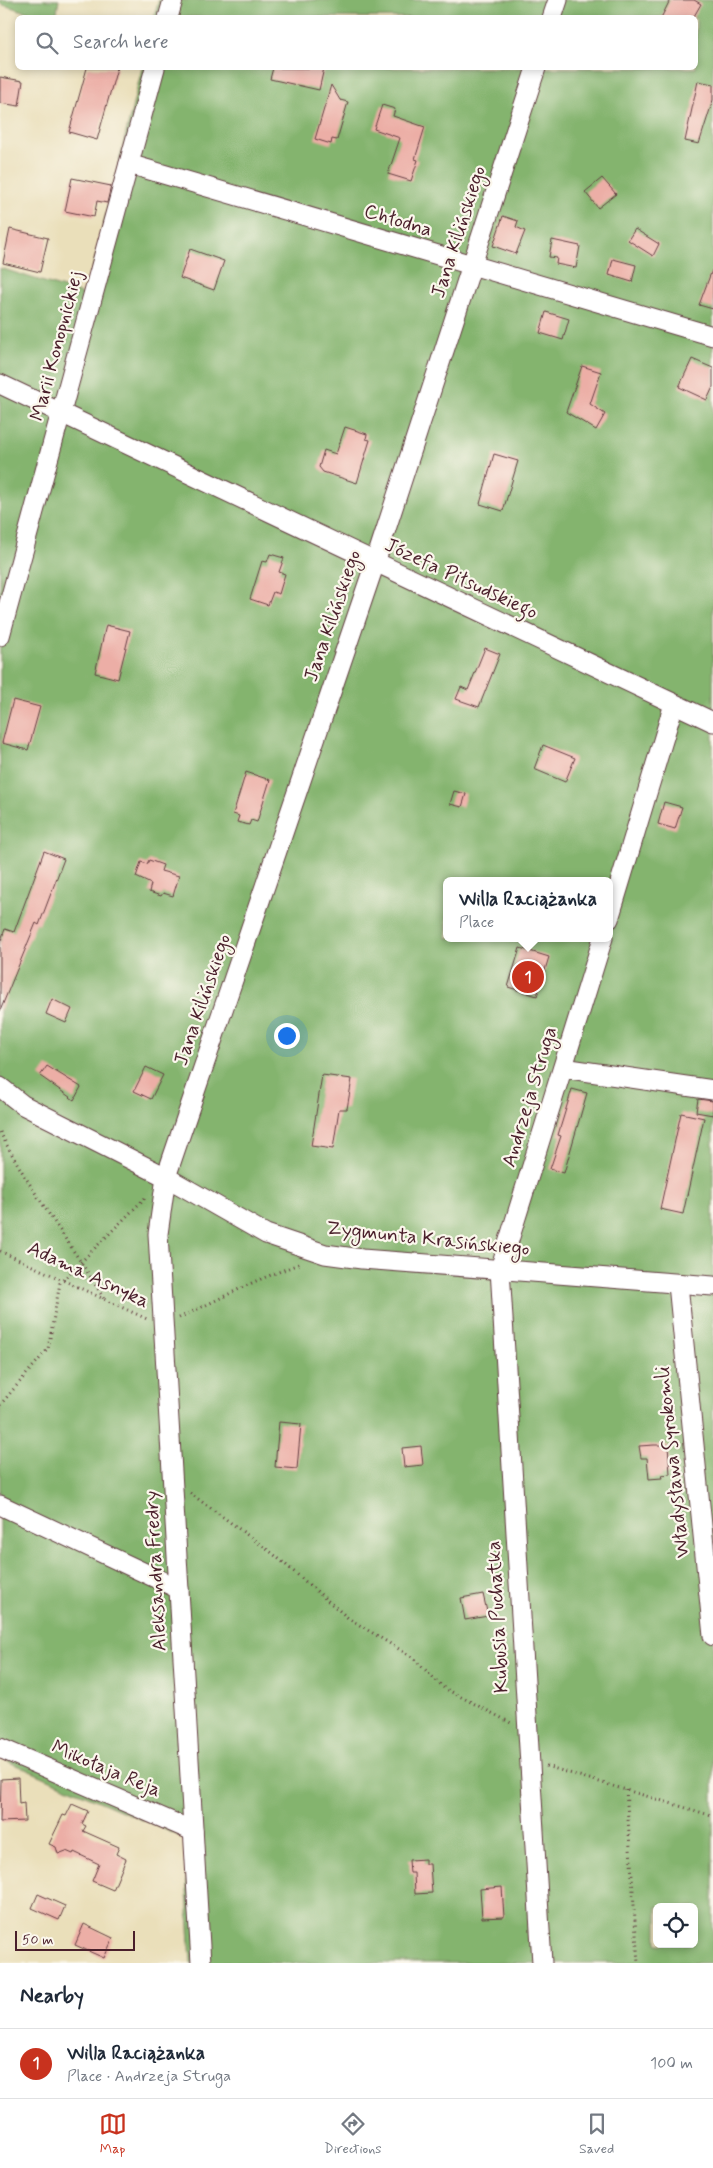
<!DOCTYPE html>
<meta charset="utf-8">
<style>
:root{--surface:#fff;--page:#f6f6f7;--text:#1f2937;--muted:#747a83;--line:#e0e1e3;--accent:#c8321e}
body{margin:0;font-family:Mynerve,sans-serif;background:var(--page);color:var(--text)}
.controls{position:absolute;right:15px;bottom:15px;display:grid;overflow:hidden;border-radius:8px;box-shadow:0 2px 8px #0003}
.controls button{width:45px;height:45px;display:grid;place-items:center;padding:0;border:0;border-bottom:1px solid var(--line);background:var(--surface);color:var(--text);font:25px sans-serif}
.scale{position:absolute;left:15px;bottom:12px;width:120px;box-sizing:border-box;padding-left:5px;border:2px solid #4a1f2b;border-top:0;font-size:14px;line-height:18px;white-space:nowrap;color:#4a1f2b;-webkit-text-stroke:4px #fbf7ec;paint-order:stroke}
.you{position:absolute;left:286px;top:1035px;width:18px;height:18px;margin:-12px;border:4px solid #fff;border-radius:50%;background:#1a73e8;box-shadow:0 0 0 8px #1a73e833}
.badge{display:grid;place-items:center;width:32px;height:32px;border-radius:50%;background:var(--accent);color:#fff;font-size:16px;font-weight:700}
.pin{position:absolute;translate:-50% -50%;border:2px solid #fff;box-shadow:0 1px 5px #0006}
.popup{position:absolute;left:443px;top:877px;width:170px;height:65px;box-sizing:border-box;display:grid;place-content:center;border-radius:8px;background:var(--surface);filter:drop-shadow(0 1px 4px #0005);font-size:16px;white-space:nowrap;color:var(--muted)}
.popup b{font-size:19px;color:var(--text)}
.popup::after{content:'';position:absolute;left:50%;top:100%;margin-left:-10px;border:10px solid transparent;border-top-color:var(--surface)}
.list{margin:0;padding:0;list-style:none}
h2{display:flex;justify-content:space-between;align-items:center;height:65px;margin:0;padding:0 20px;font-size:21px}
h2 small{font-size:16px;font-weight:400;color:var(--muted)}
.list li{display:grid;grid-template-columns:32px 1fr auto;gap:15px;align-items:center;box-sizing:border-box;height:70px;padding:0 20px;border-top:1px solid var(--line)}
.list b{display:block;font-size:19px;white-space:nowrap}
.list p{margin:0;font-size:16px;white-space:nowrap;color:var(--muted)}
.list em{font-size:16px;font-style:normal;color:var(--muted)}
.icon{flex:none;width:28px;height:28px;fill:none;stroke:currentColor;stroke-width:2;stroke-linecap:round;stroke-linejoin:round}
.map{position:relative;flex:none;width:713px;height:1963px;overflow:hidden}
.search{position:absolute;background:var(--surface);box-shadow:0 2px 8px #0003;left:15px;right:15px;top:15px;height:55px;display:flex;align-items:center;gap:12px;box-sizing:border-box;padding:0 18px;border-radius:8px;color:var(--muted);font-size:19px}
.sheet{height:135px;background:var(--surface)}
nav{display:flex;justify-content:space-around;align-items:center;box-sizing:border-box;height:70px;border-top:1px solid var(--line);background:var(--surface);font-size:14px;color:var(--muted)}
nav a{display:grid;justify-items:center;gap:2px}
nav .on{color:var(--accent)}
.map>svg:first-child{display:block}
.forest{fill:#84b46e;stroke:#676a4c;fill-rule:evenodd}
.building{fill:#ecaea6}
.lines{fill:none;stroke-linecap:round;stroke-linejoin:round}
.minor-casing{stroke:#623c40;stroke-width:21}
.path{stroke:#623c40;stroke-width:3;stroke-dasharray:1 4;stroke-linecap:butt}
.minor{stroke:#fff;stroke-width:19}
.labels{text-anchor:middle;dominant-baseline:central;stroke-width:4.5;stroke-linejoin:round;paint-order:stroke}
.street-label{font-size:20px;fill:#4a1f2b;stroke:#fbf7ec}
</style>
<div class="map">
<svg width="713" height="1963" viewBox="0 0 713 1963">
<rect width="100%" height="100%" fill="#fbf7ec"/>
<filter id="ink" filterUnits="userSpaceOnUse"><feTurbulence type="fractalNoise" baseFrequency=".02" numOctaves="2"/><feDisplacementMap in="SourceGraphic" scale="10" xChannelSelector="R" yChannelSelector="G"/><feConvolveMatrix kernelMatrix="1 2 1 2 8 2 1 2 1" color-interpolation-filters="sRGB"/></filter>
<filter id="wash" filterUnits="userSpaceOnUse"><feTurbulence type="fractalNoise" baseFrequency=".0096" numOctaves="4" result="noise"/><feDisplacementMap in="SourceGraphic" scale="20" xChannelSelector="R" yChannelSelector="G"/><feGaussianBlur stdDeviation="1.12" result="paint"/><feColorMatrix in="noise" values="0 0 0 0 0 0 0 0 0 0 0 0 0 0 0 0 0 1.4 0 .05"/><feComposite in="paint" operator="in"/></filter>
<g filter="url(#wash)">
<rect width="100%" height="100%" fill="#eadfba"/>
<!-- forest -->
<g class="forest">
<path d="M0,0H59L56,18L44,17L0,4Z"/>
<path d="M159,0H713V1963H191L184,1838L0,1758V268L86,295L142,68H696V18L154,17ZM447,881H609V938H447ZM657,1907H694V1944H657Z"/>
</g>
<g id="blocks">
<!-- building -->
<g class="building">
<path d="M670,0H694L701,4L693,18H661Z"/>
<path d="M87,68H117L97,140L69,132Z"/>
<path d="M273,68H324L319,90L270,79Z"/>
<path d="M0,77L23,81L19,106L0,103Z"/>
<path d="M698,81L713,84V100L699,144L685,141Z"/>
<path d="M331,85L340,100L348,102L337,140L332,139L331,144L315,139Z"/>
<path d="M382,105L395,109L393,116L425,127L415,159L418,160L411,181L388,174L400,138L374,129Z"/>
<path d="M72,178L111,186L107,203L97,201L94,217L65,211Z"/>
<path d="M602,178L616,194L598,208L585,192Z"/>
<path d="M503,216L518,221L516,227L525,231L516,254L493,246Z"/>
<path d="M10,229L48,238L40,272L3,263Z"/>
<path d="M635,229L659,244L653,256L628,240Z"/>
<path d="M552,240L580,246L576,268L556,264L557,258L549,257Z"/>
<path d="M190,249L224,261L214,290L180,278Z"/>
<path d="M613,259L636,265L632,282L609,275Z"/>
<path d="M712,270H713V309L699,305Z"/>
<path d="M546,312L569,319L563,340L540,333Z"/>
<path d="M692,359L713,368V387L707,400L679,387Z"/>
<path d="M582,366L601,372L590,404L605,414L596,430L566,412Z"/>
<path d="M345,427L367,434L366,439L370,440L357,483L323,472L319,467L324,450L336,454Z"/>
<path d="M494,454L518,461L503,511L480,504Z"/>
<path d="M270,554L284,558L279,572L285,574L279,594L273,592L268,605L250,599L262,561L267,562Z"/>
<path d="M106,625L130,631L118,679L95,673Z"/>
<path d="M485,648L500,654L479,707L456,699L461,687L468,690Z"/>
<path d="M13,700L40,707L28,750L2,743Z"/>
<path d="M543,745L575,758L565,782L534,769Z"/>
<path d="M246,772L270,780L257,822L251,820L249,825L237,822L239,816L233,814Z"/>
<path d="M454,791L466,794L462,807L450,804Z"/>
<path d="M664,802L682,807L675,829L658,824Z"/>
<path d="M44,851L64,859L39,925L36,923L0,1011V943L5,929L14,932Z"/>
<path d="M149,860L163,865L161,871L179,876L173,896L163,893L161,896L149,892L151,884L136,877L141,862L147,864Z"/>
<path d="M520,948L549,957L537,996L508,987Z"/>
<path d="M52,999L72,1009L66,1023L46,1014Z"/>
<path d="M47,1066L81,1087L74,1100L40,1076Z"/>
<path d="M146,1067L163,1075L151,1099L134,1091Z"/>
<path d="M322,1075L352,1079L347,1109H339L333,1149L311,1146Z"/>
<path d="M572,1089L587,1093L564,1173L550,1169L561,1136L558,1135Z"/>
<path d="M698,1099L713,1101V1115L696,1112Z"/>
<path d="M681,1113L704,1118L683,1214L660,1209Z"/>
<path d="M279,1422L301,1424L297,1469L275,1467Z"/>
<path d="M654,1445H668L670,1474L661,1475L662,1478L649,1479L647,1458H641L639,1446Z"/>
<path d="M421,1446L423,1465L404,1467L402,1448Z"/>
<path d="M483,1594L488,1616L465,1620L461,1598Z"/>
<path d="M18,1778L19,1804L24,1803L25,1821L0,1822L1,1779Z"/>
<path d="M72,1804L88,1811L82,1824L86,1826L83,1831L119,1847L116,1854L126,1859L113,1890L92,1881L99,1864L74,1852L73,1854L66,1851L58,1854L56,1847L49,1844L63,1815L66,1816Z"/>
<path d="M425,1859V1864H430L432,1893L415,1894L414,1873H410L409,1860Z"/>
<path d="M502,1887L504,1917L482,1918L480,1889Z"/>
<path d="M38,1894L65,1906L59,1920L32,1908Z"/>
<path d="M84,1924L113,1938L104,1958L75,1945Z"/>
</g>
</g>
</g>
<g filter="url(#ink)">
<use href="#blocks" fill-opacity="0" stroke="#623c40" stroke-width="1"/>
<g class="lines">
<!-- minor casing -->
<g class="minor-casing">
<g id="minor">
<path d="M168,18L173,0"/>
<path d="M552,18L558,0"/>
<path d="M129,164L713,336"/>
<path d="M0,384L713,722"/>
<path d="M0,636L155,68"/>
<path d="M609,919L674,704"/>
<path d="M563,1068L713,1090"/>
<path d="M0,1087L23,1105L166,1177L266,1234L325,1254L362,1259L713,1286"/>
<path d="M678,1284L713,1636"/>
<path d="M0,1505L179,1589"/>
<path d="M0,1748L193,1831"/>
<path d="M201,1963L158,1234L166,1177L375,563L536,68"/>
<path d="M542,1963L500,1269L603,938"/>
</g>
</g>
<!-- path -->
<g class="path">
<path d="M0,1132C30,1191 70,1242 104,1299"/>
<path d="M0,1251L147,1319"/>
<path d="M179,1318L256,1281L301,1263"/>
<path d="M0,1405L48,1349L60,1283L146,1197"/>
<path d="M190,1493L272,1553L348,1618L412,1657L444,1688L511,1723"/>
<path d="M546,1766L713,1816"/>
<path d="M626,1790L638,1963"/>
</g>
<!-- minor -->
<use href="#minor" class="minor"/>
</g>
</g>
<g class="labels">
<!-- street labels -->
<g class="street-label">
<text transform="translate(398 221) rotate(17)">Chłodna</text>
<text transform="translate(459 232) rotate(-72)">Jana Kilińskiego</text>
<text transform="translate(57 346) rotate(-75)">Marii Konopnickiej</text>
<text transform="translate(461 579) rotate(25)">Józefa Piłsudskiego</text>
<text transform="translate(333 616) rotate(-71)">Jana Kilińskiego</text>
<text transform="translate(203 1000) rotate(-71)">Jana Kilińskiego</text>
<text transform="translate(530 1097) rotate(-73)">Andrzeja Struga</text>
<text transform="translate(428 1239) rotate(6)">Zygmunta Krasińskiego</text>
<text transform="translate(88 1275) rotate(25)">Adama Asnyka</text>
<text transform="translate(673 1462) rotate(-96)">Władysława Syrokomli</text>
<text transform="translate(156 1571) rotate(-93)">Aleksandra Fredry</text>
<text transform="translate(498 1617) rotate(-93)">Kubusia Puchatka</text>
<text transform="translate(106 1769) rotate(23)">Mikołaja Reja</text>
</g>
</g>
</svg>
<div class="controls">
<button><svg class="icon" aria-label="locate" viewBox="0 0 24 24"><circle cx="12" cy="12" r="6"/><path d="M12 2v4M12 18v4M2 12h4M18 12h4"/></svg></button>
</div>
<div class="scale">50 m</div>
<div class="you"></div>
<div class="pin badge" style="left:528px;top:977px">1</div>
<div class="popup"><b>Willa Raciążanka</b>Place</div>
<div class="search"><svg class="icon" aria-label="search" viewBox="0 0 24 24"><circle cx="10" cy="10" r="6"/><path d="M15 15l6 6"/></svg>Search here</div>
</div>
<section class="sheet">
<h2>Nearby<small></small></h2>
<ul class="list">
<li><span class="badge">1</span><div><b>Willa Raciążanka</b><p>Place · Andrzeja Struga</p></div><em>100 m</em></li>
</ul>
</section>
<nav>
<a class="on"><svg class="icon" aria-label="map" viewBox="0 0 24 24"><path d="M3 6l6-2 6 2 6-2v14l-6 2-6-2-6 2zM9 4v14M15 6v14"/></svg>Map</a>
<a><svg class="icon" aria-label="directions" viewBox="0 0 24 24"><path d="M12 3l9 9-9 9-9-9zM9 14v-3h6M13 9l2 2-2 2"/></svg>Directions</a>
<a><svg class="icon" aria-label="saved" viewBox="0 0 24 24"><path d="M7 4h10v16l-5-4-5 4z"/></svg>Saved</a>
</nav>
